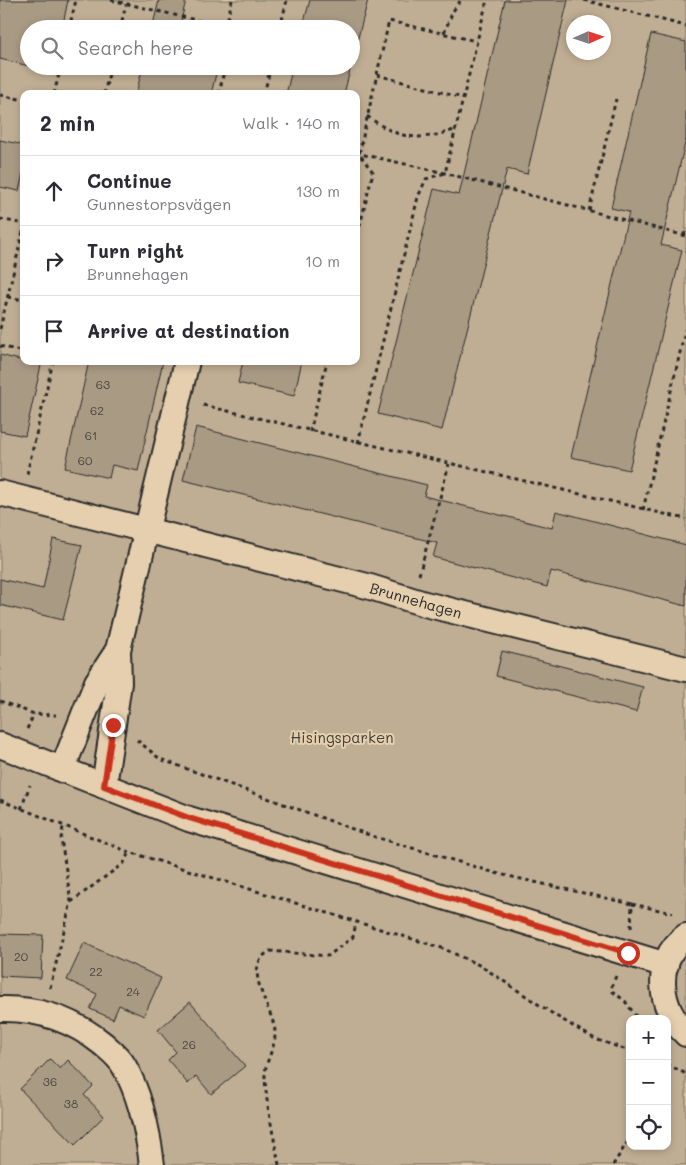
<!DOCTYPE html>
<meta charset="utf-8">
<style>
:root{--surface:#fff;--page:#f7f7f7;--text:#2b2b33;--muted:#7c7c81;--line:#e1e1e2}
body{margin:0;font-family:Mali,sans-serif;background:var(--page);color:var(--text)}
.controls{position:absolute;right:15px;bottom:15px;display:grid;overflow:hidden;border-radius:10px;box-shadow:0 2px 8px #0003}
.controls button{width:45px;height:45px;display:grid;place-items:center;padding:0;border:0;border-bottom:1px solid var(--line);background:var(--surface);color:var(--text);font:25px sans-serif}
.compass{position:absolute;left:566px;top:15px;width:45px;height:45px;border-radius:50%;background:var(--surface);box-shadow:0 2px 8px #0003;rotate:87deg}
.stop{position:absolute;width:15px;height:15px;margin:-11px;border:4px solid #c8321e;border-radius:50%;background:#fff}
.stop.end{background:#c8321e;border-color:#fff;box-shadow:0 1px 5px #0008}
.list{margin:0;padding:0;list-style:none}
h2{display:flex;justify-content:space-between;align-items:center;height:65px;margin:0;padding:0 20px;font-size:21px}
h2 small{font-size:16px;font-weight:400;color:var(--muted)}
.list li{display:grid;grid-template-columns:32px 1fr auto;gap:15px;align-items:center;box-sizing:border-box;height:70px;padding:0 20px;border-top:1px solid var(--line)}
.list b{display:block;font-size:19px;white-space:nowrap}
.list p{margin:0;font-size:16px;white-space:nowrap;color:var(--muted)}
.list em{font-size:16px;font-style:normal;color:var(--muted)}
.icon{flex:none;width:28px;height:28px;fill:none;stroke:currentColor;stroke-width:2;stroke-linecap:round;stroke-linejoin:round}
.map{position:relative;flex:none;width:686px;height:1165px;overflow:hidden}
.search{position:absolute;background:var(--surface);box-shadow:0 2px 8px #0003;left:20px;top:20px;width:340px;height:55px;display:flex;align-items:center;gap:12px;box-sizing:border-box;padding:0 18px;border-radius:28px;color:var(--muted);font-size:19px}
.panel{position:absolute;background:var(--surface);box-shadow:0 2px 8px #0003;left:20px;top:90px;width:340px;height:275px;border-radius:10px}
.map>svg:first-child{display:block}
.green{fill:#c0ae94;stroke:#766c60;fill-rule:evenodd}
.building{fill:#a99a84;stroke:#2b2b2b}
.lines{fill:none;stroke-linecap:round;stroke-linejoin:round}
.street-casing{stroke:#2b2b2b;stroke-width:28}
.path{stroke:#2b2b2b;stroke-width:3;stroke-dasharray:4 4;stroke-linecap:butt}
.street{stroke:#e5cfae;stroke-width:24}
.route{stroke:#c8321e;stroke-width:6}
.labels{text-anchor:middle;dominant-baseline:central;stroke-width:4;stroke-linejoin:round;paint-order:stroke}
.number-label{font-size:12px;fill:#4a4741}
.street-label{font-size:15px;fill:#2b2b2b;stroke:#e5cfae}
.park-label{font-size:15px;fill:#413f3b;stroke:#e5cfae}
</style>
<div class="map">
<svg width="686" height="1165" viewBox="0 0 686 1165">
<rect width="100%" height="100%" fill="#dec8a9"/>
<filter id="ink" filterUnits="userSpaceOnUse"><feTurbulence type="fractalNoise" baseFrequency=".02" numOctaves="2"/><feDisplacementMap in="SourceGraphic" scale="10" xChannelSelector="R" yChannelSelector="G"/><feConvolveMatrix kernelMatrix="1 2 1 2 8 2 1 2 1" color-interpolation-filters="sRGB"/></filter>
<g filter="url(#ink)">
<!-- green -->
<path class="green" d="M0,0H686V1165H0ZM574,22H604V52H574ZM29,29H351V66H29ZM24,94H356V361H24ZM630,1019H667V1146H630Z"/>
<!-- building -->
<g class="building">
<path d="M0,0H68L62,29H29V66L0,59Z"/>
<path d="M159,0H186L180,25L198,29H152Z"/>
<path d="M310,0H368L351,64V29H302Z"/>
<path d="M505,0H568L527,174L507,169L442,430L378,414L434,189L459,195Z"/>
<path d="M651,34L686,42V139L661,245L682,250L629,470L571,457L629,212L611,208Z"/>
<path d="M143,66H218L211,94H136Z"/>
<path d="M293,66H351L344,94H286Z"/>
<path d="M0,140L24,145V168L19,191L0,187Z"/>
<path d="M0,355L24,361H42L25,436L0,431Z"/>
<path d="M89,361H163L138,471L112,465L109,478L65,468Z"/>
<path d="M243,361H302L294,396L238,383Z"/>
<path d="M196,427L427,485L424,496L552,528L556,511L686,545V606L551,571L547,587L433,557L437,543L183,480Z"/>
<path d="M53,539L82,545L63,620L0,605V579L43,589Z"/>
<path d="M502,651L643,687L636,712L496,676Z"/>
<path d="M0,934L43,935L41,978L0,976Z"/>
<path d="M84,943L161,978L144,1016L119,1005L113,1019L90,1009L97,994L67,980Z"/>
<path d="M190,1002L245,1066L211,1094L196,1076L188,1084L168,1060L176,1052L158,1030Z"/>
<path d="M50,1059L60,1069L68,1060L93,1086L84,1095L104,1116L75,1145L20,1089Z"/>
</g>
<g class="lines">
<!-- street casing -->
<g class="street-casing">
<g id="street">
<path d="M0,493L367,586L425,604L686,669"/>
<path d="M0,745L189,819L666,965"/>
<path d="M62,770L97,682L118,650"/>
<path d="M104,786L119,683L118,650L187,361"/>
<path d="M686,936C652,961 659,1009 686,1034"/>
<path d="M0,1009C39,1008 72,1019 103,1044C110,1050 119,1057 124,1066C141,1096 148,1131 152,1165"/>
</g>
</g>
<!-- path -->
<g class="path">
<path d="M111,0L234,29"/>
<path d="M584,0L686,26"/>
<path d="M226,27L232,0"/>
<path d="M234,28L280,27"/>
<path d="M280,28L287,0"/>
<path d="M69,29L76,0"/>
<path d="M120,29L126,4"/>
<path d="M444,33L453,11L461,0"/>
<path d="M377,75L463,98"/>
<path d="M54,94L61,66"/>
<path d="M104,94L111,66"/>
<path d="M219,94L225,66"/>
<path d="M264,94L271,66"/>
<path d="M0,95L24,100"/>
<path d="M367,116C398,139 418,142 454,130"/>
<path d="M356,153L445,173L686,236"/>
<path d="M589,211L616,99"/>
<path d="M0,219L24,224"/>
<path d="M684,236L686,228"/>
<path d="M356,242L373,172L359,154L389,21L476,41"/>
<path d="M8,297L24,300"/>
<path d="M0,329L24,227"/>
<path d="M0,346L24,352"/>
<path d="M203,405L686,519"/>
<path d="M310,432L327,361"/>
<path d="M358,443L418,197L426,179L445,173L487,0"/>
<path d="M27,474L53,361"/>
<path d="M643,510L686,327"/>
<path d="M419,575L449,464"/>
<path d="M0,701L34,714L56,715"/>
<path d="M27,729L34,714"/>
<path d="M137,740L160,759L369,835L499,874L632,904"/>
<path d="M0,800L129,852L442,948L481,966L556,1016L595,1039L630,1051"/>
<path d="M21,809L30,785"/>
<path d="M71,902L124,863L129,852"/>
<path d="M631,928L632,904L673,913"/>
<path d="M616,976L612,985V991L625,1001L638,1019"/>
<path d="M50,988L71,902L61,839L63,827"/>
<path d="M667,1064L686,1074"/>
<path d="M279,1165C274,1136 266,1106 265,1077C264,1062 276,1048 275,1032C274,1009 239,968 270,951L328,956L353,937L356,923"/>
<path d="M613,1165L630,1138"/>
</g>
<!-- street -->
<use href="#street" class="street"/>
</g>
</g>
<g class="lines" filter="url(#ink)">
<!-- route -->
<path class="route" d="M113,725L104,786L189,818L628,953"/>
</g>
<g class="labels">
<!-- number labels -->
<g class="number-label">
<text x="103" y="384">63</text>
<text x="97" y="410">62</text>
<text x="91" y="435">61</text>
<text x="85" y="460">60</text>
<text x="21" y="956">20</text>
<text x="96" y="971">22</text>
<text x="133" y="991">24</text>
<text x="189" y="1044">26</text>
<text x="50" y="1081">36</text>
<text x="71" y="1103">38</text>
</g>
<!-- street labels -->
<g class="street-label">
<text transform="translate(416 600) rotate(16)">Brunnehagen</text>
</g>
<!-- park labels -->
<g class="park-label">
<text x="342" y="737">Hisingsparken</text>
</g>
</g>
</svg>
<div class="controls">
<button>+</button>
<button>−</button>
<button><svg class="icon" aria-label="locate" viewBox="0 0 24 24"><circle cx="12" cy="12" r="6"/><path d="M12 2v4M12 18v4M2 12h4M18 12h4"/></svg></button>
</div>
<svg class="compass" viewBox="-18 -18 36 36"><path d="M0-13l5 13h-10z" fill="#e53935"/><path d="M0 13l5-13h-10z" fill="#7c7c81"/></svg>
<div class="stop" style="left:628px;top:953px"></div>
<div class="stop end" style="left:113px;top:725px"></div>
<div class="search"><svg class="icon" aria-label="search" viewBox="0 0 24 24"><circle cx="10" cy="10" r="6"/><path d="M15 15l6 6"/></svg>Search here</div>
<section class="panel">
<h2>2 min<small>Walk · 140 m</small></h2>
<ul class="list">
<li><svg class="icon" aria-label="ahead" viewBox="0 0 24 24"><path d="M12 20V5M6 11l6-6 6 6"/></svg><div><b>Continue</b><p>Gunnestorpsvägen</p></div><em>130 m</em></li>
<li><svg class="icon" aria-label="right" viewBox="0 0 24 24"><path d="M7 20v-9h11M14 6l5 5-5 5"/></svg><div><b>Turn right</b><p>Brunnehagen</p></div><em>10 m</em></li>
<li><svg class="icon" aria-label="arrive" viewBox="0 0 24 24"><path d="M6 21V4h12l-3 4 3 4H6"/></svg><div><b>Arrive at destination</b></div></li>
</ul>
</section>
</div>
